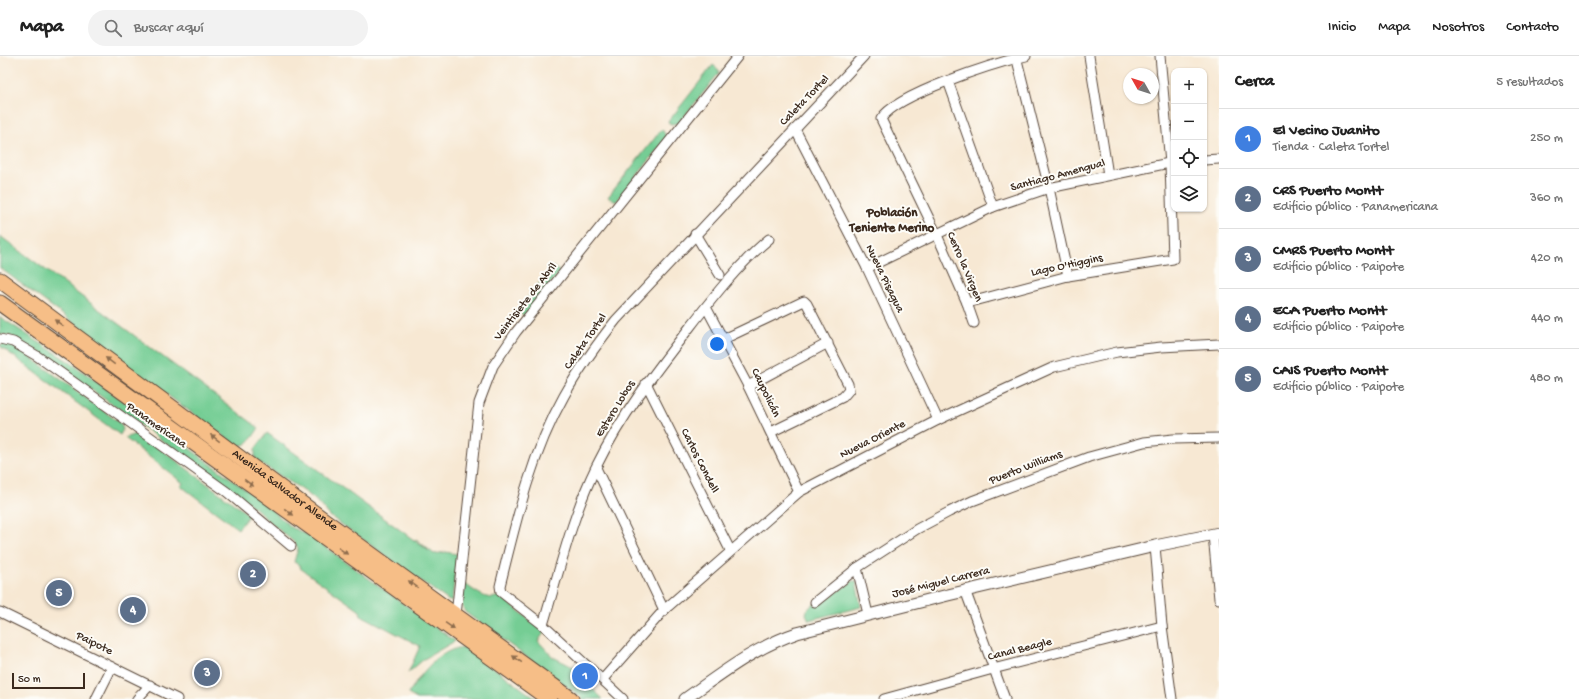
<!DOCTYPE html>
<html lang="es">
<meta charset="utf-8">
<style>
:root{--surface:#fff;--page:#f2f2f2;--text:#222;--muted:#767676;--line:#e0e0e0;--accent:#db2777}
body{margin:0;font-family:"Gochi Hand",sans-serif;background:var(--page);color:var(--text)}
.controls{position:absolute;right:12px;top:12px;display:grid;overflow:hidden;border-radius:8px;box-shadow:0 1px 3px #0004}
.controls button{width:36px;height:36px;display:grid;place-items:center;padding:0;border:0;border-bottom:1px solid var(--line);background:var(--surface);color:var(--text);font:20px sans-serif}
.compass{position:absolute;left:1123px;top:12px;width:36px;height:36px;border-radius:50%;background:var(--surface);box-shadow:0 1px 3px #0004;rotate:309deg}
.scale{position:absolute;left:12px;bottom:10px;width:73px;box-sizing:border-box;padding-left:4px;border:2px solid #3b2a1e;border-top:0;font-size:11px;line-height:14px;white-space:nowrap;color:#3b2a1e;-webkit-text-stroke:3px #fdfcf7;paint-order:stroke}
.you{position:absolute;left:717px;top:288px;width:14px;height:14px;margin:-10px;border:3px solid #fff;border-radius:50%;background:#1a73e8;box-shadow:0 0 0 6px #1a73e833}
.badge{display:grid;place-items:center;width:26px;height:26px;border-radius:50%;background:var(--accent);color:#fff;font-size:13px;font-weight:700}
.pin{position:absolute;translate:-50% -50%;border:2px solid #fff;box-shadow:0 1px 4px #0006}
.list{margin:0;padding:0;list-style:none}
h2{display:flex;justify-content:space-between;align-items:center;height:52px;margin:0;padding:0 16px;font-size:17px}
h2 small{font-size:13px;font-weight:400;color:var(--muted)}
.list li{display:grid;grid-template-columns:26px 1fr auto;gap:12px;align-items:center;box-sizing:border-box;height:60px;padding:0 16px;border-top:1px solid var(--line)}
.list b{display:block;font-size:15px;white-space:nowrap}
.list p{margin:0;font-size:13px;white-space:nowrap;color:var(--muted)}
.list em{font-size:13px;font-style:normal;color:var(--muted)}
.icon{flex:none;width:22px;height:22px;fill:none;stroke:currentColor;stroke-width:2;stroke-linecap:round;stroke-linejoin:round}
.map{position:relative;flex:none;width:1219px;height:643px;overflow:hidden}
header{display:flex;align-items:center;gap:24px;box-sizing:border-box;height:56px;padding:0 20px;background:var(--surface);border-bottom:1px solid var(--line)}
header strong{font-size:19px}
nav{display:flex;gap:22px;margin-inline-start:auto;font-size:14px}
.search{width:280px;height:36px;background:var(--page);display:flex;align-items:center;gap:10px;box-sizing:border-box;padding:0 14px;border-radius:22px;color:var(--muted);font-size:15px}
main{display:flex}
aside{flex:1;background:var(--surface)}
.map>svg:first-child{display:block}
.green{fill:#74cd94;stroke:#587c59}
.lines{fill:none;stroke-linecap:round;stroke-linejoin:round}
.minor-casing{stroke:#574639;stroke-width:11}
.tertiary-casing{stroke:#574639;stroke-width:13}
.trunk-casing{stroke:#574639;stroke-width:17}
.minor{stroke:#fff;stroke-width:9}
.tertiary{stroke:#fff;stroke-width:11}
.trunk{stroke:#f6be87;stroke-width:15}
.oneway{fill:#8f6d4d}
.labels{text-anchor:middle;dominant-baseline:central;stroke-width:4;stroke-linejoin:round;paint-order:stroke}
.street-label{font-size:12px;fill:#3b2a1e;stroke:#fdfcf7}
.neighbourhood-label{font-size:13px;font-weight:bold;fill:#3b2a1e;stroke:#fdfcf7}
</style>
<header>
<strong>Mapa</strong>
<div class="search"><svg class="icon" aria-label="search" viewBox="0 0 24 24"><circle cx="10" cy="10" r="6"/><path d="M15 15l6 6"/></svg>Buscar aquí</div>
<nav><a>Inicio</a><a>Mapa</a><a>Nosotros</a><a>Contacto</a></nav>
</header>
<main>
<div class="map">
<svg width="1219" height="643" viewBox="0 0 1219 643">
<rect width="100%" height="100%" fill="#fdfcf7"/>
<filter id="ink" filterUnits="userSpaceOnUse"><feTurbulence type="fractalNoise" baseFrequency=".025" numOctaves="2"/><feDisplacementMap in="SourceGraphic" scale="8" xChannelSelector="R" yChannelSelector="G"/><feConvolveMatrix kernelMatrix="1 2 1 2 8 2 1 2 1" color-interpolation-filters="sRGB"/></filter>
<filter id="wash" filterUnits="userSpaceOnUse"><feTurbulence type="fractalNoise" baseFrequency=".012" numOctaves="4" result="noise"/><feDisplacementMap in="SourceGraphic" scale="16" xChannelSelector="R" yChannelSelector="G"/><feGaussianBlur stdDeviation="0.9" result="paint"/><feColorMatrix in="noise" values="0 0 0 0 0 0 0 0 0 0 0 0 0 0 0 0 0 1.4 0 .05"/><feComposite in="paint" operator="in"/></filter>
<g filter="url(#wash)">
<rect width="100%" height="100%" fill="#f7e8d3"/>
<!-- green -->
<g class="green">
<path d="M713,9L719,14V17L679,67L671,68L668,66Z"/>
<path d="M662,73L667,82L616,146L608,141Z"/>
<path d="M0,180L259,372C253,380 248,392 236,389L104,293L94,282L0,212Z"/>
<path d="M553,210L560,216L524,260L517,255Z"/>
<path d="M0,261L71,307L262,445L291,471L310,480L455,585L424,603L408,617L420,590L361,559L360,555L300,512L301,510L294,506L298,492L294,486L268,465L258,454L45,300L13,281L0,278Z"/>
<path d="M5,287L26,298L120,367L123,373L120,379L0,290V289Z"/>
<path d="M267,377L429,495L416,483L434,498L446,496L457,498L452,545H449L330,460C312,434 279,422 255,403V393Z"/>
<path d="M135,378L147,383L249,459L238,473L181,430L183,427L125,382Z"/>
<path d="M853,525H856L861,551L809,564L806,558L807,554L812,549L826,543Z"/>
<path d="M463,527C473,533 489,548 499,539L545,576L538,585L553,601L577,613L576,616L603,643H584L465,556L462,550Z"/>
<path d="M464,591L467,592L536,643H417L408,638C422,617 437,594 464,591Z"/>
</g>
</g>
<g filter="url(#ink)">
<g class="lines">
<!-- minor casing -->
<g class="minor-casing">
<g id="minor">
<path d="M1016,0L1049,132L1068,220"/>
<path d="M1089,0L1108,119"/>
<path d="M948,25L993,151"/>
<path d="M795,73L867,212L938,364"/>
<path d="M1204,104L1219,103"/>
<path d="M695,178L720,219"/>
<path d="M867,212L993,151L1049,132L1174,106"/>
<path d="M967,247L1068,220L1173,203L1170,107L1160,0"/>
<path d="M706,251L748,330L799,436"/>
<path d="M974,267L967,247L937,179L881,63C896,38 996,7 1026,0"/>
<path d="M0,283L13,286L37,300L227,436L291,490"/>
<path d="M724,283L804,245L807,248L848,328L849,334L843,341L771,376"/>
<path d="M646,327L730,494"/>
<path d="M748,330L828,287"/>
<path d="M596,412L664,554"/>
<path d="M1213,478L1219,543"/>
<path d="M1155,490L1162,570L1172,643"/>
<path d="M965,534L1005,643"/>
<path d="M815,546L857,512"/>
<path d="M0,556L177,643"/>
<path d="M868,558L857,512L917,473L949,456L972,445L1089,401L1144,386L1173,383L1219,382"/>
<path d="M456,559L479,347L493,310L516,276L738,0"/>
<path d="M543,569C559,516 572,460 596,411C621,360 655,316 690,271C714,240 739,208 769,183"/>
<path d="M603,623L664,554L799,436L938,364L1054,311L1117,296L1161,291L1219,288"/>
<path d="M96,643L112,611"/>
<path d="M137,643L150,629"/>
<path d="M623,643L543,569L501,536L500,530C516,465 531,399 564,340C579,313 597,288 616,264L864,0"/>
<path d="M884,643L993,613L1162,570"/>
</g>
</g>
<!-- tertiary casing -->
<g class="tertiary-casing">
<path id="tertiary" d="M685,643C721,618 755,591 797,577L948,539L1155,490L1219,477"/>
</g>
<!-- trunk casing -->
<g class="trunk-casing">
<g id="trunk">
<path id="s1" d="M0,224L321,462L571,643"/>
<path d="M0,247L549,643"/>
</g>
</g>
<!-- minor -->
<use href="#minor" class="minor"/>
<!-- tertiary -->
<use href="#tertiary" class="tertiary"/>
<!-- trunk -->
<use href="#trunk" class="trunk"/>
</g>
<!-- one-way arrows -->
<defs><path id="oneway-solid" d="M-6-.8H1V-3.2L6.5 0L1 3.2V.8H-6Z"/></defs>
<g class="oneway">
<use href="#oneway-solid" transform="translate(59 267) rotate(-144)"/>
<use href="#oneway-solid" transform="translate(110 305) rotate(-143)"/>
<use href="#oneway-solid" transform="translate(215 382) rotate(-143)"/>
<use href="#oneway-solid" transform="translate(249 427) rotate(36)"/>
<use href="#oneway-solid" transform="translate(289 456) rotate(36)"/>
<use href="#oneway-solid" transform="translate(343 495) rotate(35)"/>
<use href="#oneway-solid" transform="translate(413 528) rotate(-144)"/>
<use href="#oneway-solid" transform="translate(450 570) rotate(35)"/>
<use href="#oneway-solid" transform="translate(517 603) rotate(-144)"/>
</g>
</g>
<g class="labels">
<!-- street labels -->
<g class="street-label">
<text transform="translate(805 45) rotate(-46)">Caleta Tortel</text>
<text transform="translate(1058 120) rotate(-15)">Santiago Amengual</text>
<text transform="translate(1067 210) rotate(-12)">Lago O'Higgins</text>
<text transform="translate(964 211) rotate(67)">Cerro la Virgen</text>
<text transform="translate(884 223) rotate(64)">Nueva Pisagua</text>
<text transform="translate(526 246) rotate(-52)">Veintisiete de Abril</text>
<text transform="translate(586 286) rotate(-55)">Caleta Tortel</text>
<text transform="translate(765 337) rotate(64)">Caupolicán</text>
<text transform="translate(616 353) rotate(-58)">Estero Lobos</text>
<text transform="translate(156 370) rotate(35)">Panamericana</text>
<text transform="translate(873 384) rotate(-27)">Nueva Oriente</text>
<text transform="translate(699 405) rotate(63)">Carlos Condell</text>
<text transform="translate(1026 412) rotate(-21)">Puerto Williams</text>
<text stroke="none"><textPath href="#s1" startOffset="354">Avenida Salvador Allende</textPath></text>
<text transform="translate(941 527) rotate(-14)">José Miguel Carrera</text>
<text transform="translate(94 588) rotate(26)">Paipote</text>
<text transform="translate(1020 594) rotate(-14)">Canal Beagle</text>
</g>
<!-- neighbourhood labels -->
<g class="neighbourhood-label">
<text x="892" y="157">Población<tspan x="892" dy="15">Teniente Merino</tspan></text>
</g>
</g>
</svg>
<div class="controls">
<button>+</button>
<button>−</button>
<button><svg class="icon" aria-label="locate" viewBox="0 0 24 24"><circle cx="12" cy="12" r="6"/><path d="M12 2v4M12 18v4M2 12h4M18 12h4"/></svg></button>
<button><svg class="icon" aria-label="layers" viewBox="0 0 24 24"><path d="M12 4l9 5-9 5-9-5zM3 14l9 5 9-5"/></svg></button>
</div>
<svg class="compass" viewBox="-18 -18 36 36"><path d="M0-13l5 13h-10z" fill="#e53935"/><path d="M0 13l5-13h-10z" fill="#767676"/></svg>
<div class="scale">50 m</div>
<div class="you"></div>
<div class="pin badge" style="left:585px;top:620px;background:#3f7fe0">1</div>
<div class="pin badge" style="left:253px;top:518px;background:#5c6f8a">2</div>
<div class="pin badge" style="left:207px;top:617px;background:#5c6f8a">3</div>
<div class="pin badge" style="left:133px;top:554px;background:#5c6f8a">4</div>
<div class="pin badge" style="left:59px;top:537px;background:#5c6f8a">5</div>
</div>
<aside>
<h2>Cerca<small>5 resultados</small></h2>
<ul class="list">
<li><span class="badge" style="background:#3f7fe0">1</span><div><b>El Vecino Juanito</b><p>Tienda · Caleta Tortel</p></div><em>250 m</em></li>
<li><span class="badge" style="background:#5c6f8a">2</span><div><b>CRS Puerto Montt</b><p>Edificio público · Panamericana</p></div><em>360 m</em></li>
<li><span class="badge" style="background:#5c6f8a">3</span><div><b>CMRS Puerto Montt</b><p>Edificio público · Paipote</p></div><em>420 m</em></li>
<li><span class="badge" style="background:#5c6f8a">4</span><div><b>ECA Puerto Montt</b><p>Edificio público · Paipote</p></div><em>440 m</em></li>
<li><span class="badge" style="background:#5c6f8a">5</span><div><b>CAIS Puerto Montt</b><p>Edificio público · Paipote</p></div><em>480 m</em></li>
</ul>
</aside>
</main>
